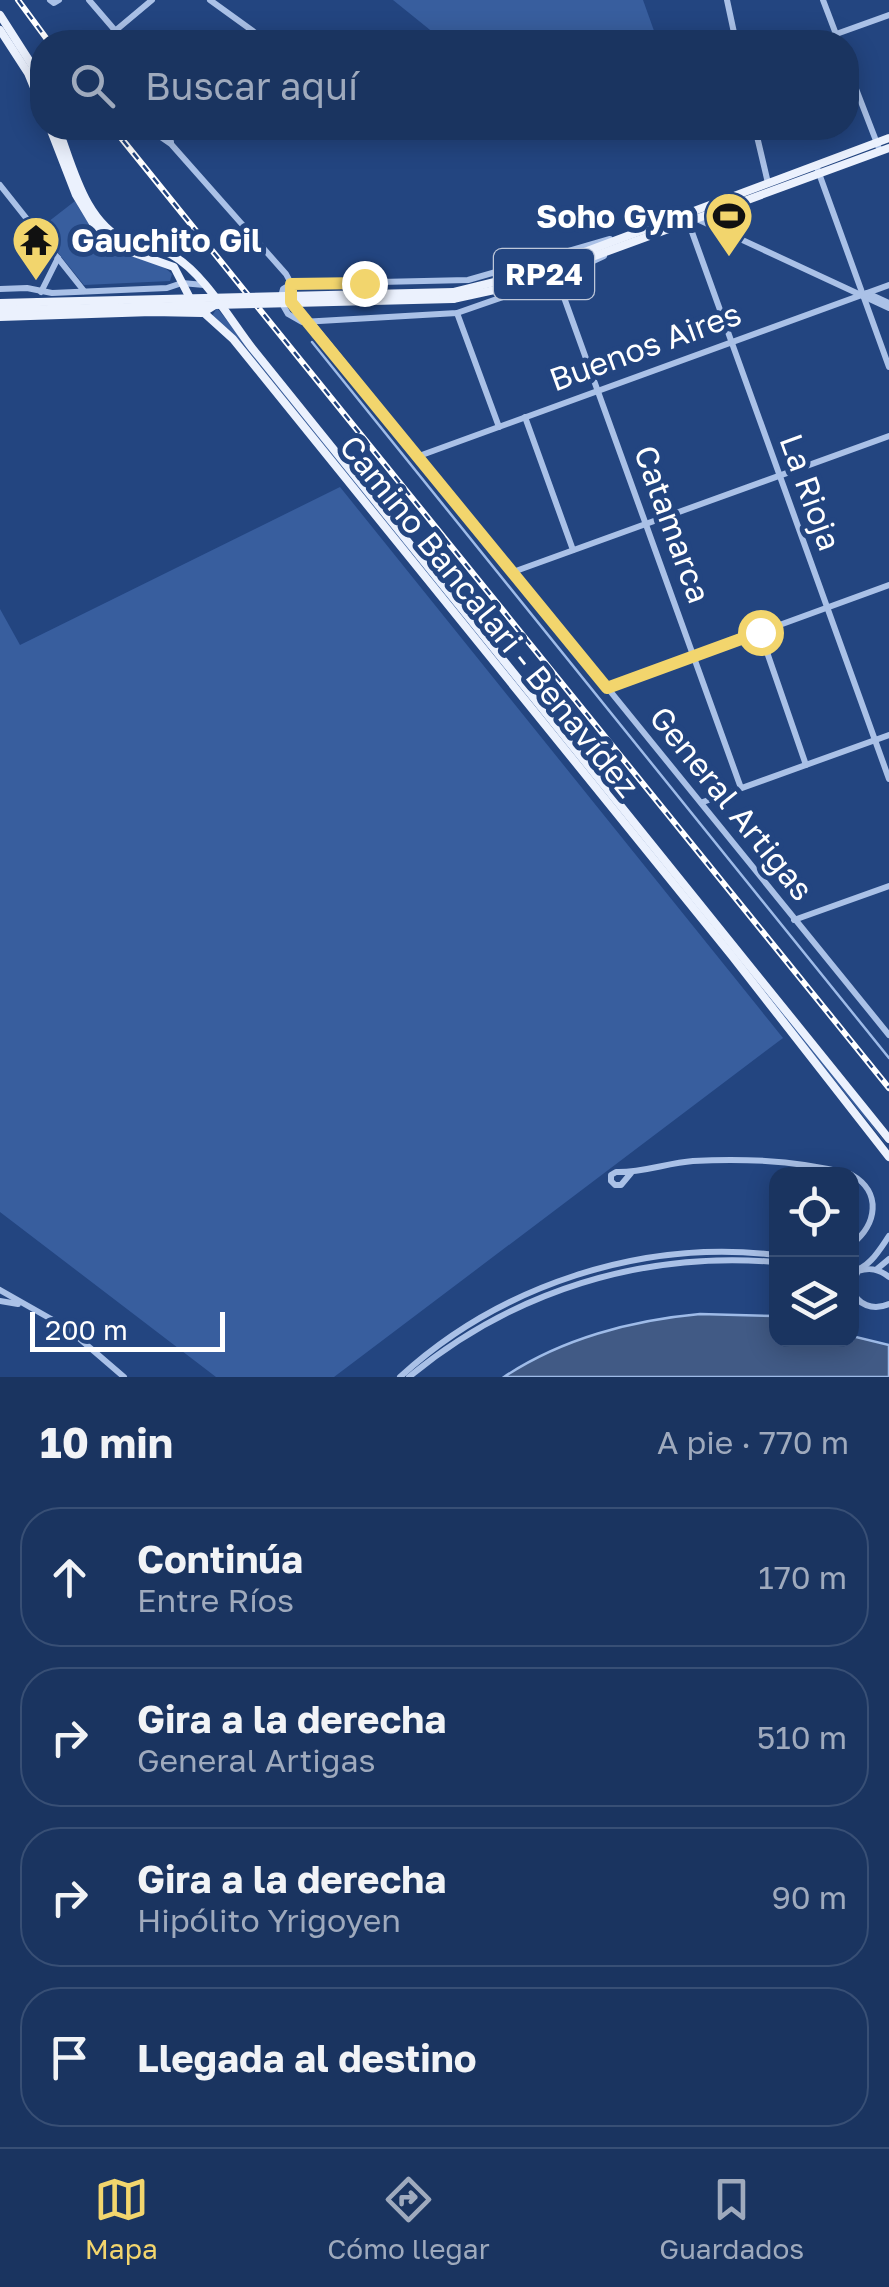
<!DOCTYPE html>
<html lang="es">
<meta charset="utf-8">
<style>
:root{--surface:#1a3460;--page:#233c66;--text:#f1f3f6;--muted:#9faabd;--line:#384f75;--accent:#f2d56d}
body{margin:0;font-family:"Golos Text",sans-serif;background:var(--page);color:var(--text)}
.controls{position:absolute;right:30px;bottom:30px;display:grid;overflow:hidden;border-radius:20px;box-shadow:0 5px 25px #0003}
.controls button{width:90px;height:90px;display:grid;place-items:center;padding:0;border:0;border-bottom:2px solid var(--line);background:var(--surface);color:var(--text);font:50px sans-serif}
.scale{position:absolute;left:30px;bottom:25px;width:195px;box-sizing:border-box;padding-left:10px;border:5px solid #fff;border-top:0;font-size:28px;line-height:35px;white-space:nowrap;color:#fff;-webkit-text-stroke:8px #234580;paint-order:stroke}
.stop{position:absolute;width:30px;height:30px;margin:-22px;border:8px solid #f2d56d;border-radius:50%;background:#fff}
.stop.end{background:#f2d56d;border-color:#fff;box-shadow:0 2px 10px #0008}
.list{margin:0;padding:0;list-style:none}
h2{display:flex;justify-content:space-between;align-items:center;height:130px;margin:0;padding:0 40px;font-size:42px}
h2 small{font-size:32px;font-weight:400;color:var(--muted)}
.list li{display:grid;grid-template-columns:65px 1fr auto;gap:30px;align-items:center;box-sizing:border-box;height:140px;margin:0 20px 20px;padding:0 20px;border:2px solid var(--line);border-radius:40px}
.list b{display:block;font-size:38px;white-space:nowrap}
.list p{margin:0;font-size:32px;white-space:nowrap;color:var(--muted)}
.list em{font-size:32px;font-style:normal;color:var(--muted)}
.icon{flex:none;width:55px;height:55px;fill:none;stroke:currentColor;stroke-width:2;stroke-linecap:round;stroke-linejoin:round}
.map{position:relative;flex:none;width:889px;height:1377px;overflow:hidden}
.search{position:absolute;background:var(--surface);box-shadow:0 5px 25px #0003;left:30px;right:30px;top:30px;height:110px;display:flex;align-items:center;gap:25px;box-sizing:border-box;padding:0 35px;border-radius:40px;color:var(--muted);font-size:38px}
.sheet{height:770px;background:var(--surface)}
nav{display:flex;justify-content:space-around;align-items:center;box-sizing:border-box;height:140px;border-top:2px solid var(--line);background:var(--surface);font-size:28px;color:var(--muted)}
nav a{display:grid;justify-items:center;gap:5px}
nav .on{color:var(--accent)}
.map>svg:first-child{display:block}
.green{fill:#385e9e}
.water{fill:#415a85;stroke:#9ebbe8;stroke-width:2.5}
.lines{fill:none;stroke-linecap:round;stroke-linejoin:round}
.stream{stroke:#9ebbe8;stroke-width:2.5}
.minor{stroke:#aac1e7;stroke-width:6}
.major{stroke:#ebf1fd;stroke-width:8}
.rail-casing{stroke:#fff;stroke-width:6}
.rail{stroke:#234580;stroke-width:2.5;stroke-dasharray:8;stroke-linecap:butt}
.major-bridge{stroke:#ebf1fd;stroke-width:8}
.route{stroke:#f2d56d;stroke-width:12}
.labels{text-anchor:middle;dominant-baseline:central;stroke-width:10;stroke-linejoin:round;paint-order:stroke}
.shield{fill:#234580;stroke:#bdc7d9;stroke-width:2.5}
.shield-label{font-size:30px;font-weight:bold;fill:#fff}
.poi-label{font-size:32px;font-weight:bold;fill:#fff;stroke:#234580;text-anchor:end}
.street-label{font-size:32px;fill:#fff;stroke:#234580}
</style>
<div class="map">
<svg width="889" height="1377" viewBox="0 0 889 1377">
<rect width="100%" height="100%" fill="#234580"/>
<!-- green -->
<g class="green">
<path d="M393,0H643L658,42H445Z"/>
<path d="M75,201C87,223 103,244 127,254C142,261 160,261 172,274L170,281L84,285L39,229Z"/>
<path d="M217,308L840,1081L889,1148L242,343L212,316Z"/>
<path d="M340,487L783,1038L334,1377H216L0,1212V609L20,645Z"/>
</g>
<!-- water -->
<path class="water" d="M700,1314L776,1316V1340H852V1336L889,1345V1377H504C561,1339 632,1320 700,1314Z"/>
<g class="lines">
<!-- stream -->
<path class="stream" d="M312,342L889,1058"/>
<!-- minor -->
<g class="minor">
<path d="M50,0L54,3L59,0"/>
<path d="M89,0L125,42"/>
<path d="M210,0L268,42"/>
<path d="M727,0L736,42"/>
<path d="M823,0L839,42"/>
<path d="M115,31L152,0"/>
<path d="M814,42L889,15"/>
<path d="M846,63L880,151"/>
<path d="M141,128L146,133L158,135L171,144L286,274C299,295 284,299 310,321L889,1035"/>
<path d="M167,128L171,142"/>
<path d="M755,128L768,183"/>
<path d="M816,165L889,367"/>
<path d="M0,185L84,291"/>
<path d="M697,219L889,308"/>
<path d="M688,221L889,779"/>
<path d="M604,256L557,278L457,313L302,322L288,314L280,300L283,289L291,284L468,280L610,239"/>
<path d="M557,278L741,788"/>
<path d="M0,289L27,288L52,293L167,288L182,283L204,285"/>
<path d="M41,292L58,258"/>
<path d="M867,293L889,303"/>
<path d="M457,313L499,427"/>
<path d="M525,417L573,550"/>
<path d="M419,456L889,285"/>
<path d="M513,572L889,436"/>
<path d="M760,632L806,765"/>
<path d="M607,688L889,585"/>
<path d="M703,802L889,735"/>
<path d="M794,920L889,886"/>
<path d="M631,1173L621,1185H615L611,1181V1175L616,1172C641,1173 667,1163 693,1161C745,1158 800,1161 850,1174"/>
<path d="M852,1175C882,1192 877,1225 852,1244"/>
<path d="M877,1269L889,1259"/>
<path d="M852,1271C869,1269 880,1249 889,1236"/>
<path d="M852,1284L858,1271C870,1267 879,1269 889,1277"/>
<path d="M852,1289C857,1305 873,1311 889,1304"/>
<path d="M0,1290L67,1328L124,1377"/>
<path d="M0,1301L18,1304"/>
<path d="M400,1377C500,1285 642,1239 776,1255"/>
<path d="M409,1377C513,1291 642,1251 776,1262"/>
</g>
<!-- major -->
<g class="major">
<path d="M0,15L32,65L42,87"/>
<path d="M0,30L28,73L42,107"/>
<path d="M50,128L76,195L94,225L123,249L174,267L192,302L233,339L732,956L889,1157"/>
<path d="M58,128C73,167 85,224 128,242C142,249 159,248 172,255C203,272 231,321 252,348L889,1139"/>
<path d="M454,292L523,275L889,138"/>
<path d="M453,299L513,286L889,148"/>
<path d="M0,303L38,302"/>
<path d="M0,310L50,309"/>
<path d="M0,317L152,312L202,313L218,303"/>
</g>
<!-- rail casing -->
<g class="rail-casing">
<g id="rail">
<path d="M18,0L49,42"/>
<path d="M113,128L889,1088"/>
</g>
</g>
<!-- rail -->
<use href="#rail" class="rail"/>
<!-- major-bridge -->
<g class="major-bridge">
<path d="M38,302L454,292"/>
<path d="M50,309L453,299"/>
</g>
</g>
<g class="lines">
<!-- route -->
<path class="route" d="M364,283L291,284V302L607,688L760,632"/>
</g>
<!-- icons -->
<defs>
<g id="stadium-pin" transform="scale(2.5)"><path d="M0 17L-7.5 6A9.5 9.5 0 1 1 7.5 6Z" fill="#f2d56d" stroke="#234580"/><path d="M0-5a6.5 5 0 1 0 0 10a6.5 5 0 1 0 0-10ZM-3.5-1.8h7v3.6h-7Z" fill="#111"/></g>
<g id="temple-pin" transform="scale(2.5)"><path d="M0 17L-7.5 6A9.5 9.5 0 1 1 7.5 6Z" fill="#f2d56d" stroke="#234580"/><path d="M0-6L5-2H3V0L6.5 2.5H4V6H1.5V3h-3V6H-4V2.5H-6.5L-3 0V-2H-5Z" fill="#111"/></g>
</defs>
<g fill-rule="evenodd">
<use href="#stadium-pin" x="729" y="216"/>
<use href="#temple-pin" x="36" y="240"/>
</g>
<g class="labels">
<!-- shield labels -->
<rect class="shield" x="494" y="249" width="100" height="50" rx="8"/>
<g class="shield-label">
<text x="544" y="274">RP24</text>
</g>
<!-- poi labels -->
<g class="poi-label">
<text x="694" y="216">Soho Gym</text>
<text x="71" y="240" text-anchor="start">Gauchito Gil</text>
</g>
<!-- street labels -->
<g class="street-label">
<text transform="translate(645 346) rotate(-20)">Buenos Aires</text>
<text transform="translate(811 492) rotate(70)">La Rioja</text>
<text transform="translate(673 524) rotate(70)">Catamarca</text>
<text transform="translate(490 616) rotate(51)">Camino Bancalari - Benavídez</text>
<text transform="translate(732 803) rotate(51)">General Artigas</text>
</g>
</g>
</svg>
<div class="controls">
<button><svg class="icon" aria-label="locate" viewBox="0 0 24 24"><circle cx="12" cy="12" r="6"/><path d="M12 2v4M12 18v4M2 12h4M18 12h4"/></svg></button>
<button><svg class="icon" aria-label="layers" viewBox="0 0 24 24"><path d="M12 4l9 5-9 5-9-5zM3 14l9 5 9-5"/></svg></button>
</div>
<div class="scale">200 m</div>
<div class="stop" style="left:760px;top:632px"></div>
<div class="stop end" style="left:364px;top:283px"></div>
<div class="search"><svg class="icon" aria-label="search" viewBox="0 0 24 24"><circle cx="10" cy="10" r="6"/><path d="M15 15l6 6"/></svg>Buscar aquí</div>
</div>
<section class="sheet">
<h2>10 min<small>A pie · 770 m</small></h2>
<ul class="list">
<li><svg class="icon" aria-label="ahead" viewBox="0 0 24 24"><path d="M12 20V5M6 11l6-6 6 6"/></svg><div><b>Continúa</b><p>Entre Ríos</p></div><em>170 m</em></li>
<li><svg class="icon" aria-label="right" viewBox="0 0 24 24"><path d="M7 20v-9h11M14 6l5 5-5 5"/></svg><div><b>Gira a la derecha</b><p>General Artigas</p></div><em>510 m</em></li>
<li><svg class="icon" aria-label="right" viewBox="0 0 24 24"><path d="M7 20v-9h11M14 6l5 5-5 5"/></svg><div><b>Gira a la derecha</b><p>Hipólito Yrigoyen</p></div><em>90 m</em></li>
<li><svg class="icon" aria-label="arrive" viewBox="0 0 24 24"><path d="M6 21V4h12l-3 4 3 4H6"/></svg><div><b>Llegada al destino</b></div></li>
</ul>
</section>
<nav>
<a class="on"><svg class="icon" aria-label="map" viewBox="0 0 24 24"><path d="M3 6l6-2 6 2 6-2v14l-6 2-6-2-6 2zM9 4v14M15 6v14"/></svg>Mapa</a>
<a><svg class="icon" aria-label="directions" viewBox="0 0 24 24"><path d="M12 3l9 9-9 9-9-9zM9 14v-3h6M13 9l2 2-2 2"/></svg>Cómo llegar</a>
<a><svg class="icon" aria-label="saved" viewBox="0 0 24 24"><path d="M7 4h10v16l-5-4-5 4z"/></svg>Guardados</a>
</nav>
